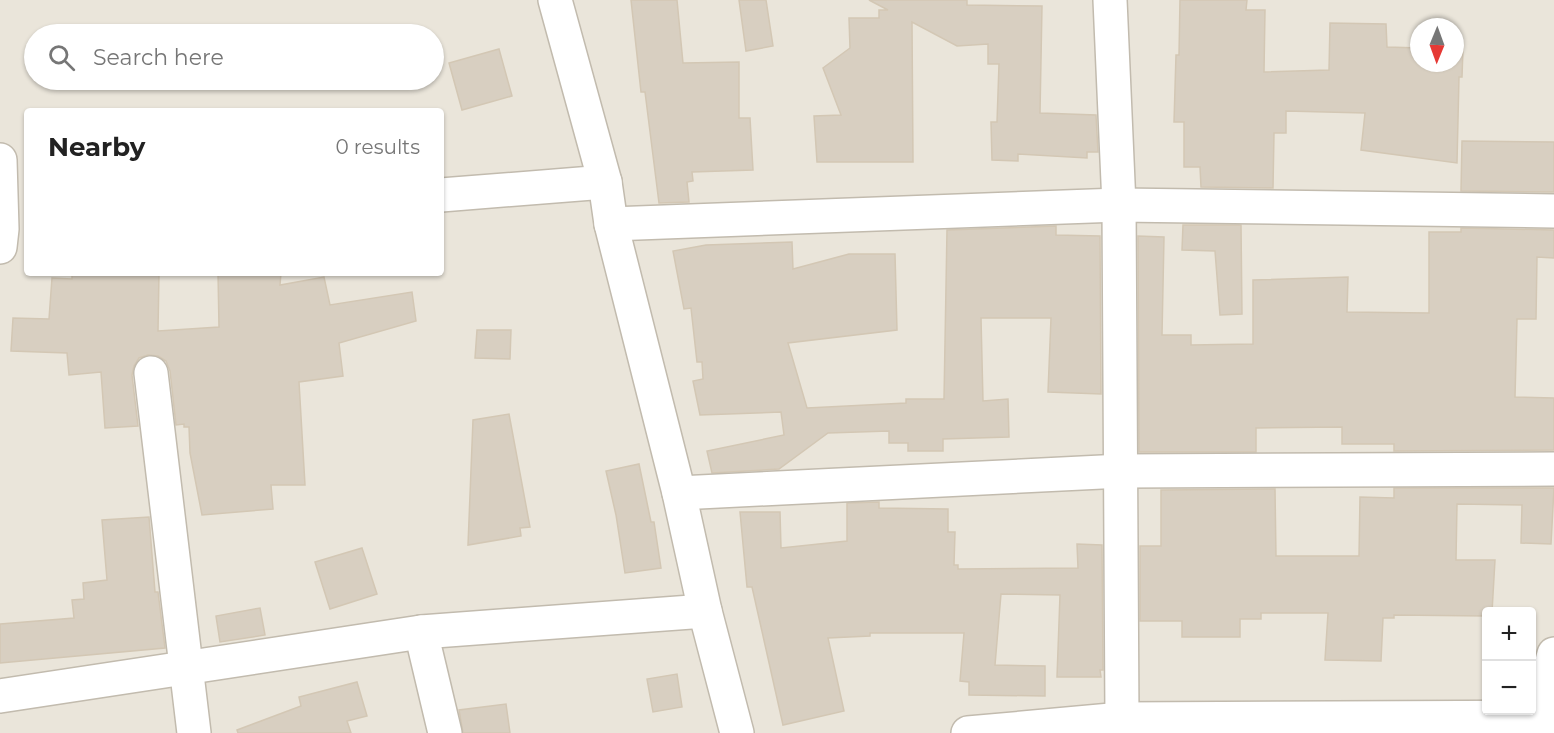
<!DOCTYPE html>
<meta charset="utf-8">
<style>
:root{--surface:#fff;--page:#f6f6f6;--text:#222;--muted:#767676;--line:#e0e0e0}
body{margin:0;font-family:Montserrat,sans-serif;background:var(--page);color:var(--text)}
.controls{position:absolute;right:18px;bottom:18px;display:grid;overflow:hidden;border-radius:6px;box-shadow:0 2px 4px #0004}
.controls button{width:54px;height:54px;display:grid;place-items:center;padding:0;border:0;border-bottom:2px solid var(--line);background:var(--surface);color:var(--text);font:30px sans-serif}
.compass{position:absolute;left:1410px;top:18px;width:54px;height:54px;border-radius:50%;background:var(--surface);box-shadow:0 2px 4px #0004;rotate:181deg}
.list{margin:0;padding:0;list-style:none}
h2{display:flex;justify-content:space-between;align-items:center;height:78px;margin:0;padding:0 24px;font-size:26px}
h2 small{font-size:20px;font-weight:400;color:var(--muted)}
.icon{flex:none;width:33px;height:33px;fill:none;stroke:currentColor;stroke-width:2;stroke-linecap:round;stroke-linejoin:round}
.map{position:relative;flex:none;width:1554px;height:733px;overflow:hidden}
.search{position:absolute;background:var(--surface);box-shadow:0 2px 4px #0004;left:24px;top:24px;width:420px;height:66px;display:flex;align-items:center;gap:15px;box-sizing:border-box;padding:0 21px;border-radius:33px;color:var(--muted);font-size:22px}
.panel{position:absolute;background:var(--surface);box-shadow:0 2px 4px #0004;left:24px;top:108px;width:420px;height:168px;border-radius:6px}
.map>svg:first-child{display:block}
.residential{fill:#eae5da;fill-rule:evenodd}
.building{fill:#d8cfc1;stroke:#d3c7b4;stroke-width:1.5}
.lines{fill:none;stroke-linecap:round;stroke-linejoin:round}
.minor-casing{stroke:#c2bbae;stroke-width:36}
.tertiary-casing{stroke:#c2bbae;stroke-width:36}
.minor{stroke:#fff;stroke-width:33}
.tertiary{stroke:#fff;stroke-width:33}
</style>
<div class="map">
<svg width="1554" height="733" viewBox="0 0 1554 733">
<rect width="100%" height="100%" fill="#f6f3ec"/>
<!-- residential -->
<path class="residential" d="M0,0H1554V733H0ZM1419,27H1455V63H1419ZM34,34H434V80H34ZM27,111H441V273H27ZM1486,612H1532V710H1486Z"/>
<!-- building -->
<g class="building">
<path d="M631,0H677L683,63L739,62V118H750L753,170L692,172L693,181L687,182L689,202L659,203L645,92H641Z"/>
<path d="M739,0H766L773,46L746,51Z"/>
<path d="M869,0H967V5L1042,6L1040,113L1096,115L1098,152H1087V158L1018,154V161L992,160L991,122H997L999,64H988V44L957,46L912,22L913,162H817L814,116L841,115L823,68L850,48L849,18H879V10H888Z"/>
<path d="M1180,0H1247L1246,10H1265L1264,72L1329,70L1330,23L1386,24L1387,47L1419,48V63H1455V49H1463L1462,77H1459L1457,163L1361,150L1365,113L1286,111V133H1274L1273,188L1201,187L1200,167H1184V122H1174L1176,55H1179Z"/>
<path d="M499,49L512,96L462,110L449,63Z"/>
<path d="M1462,141L1554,142V192L1461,191Z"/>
<path d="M1183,225H1241L1242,314L1220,315L1215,251L1182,250Z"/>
<path d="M1056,226V235L1100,236L1101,394L1048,392L1051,318H981L983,401L1008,399L1009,437L943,439V451H908V443H889V431L828,433L779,469L712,473L707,451L784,435L781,412L700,415L693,381L703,379L702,362H697L691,308L684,309L673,251L706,245L792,242L793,269L849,254H895L897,330L788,343L807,408L906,403V399H944L947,230Z"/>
<path d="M1461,228L1554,230V258L1537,257L1536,319H1517L1515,397L1554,398V450L1394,451V444H1342V427L1256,428V452H1139L1138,236L1164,237L1162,335H1191V345L1253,344V280L1348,277L1347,312L1429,313V232H1461Z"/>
<path d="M72,273H159L158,331L219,327L218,273H281L280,285L324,277L330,305L412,292L416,321L339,343L343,376L299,382L305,485H271L273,509L202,515L190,453L189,427H184V424L176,425L170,371L166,361L158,356L148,355L139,358L134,366L132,375L138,426L105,428L101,372L69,375L67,353L11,351L13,318L49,319L52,278L72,279Z"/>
<path d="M477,330H511L510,359L475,358Z"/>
<path d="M509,414L530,527L520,528L521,536L468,545L473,420Z"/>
<path d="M639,464L651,522H654L661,568L625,573L616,515L606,471Z"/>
<path d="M1394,488H1554L1551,544L1521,543L1522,505L1457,504L1456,560H1495L1492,612H1486V616L1394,615V618H1383L1381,661L1325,660L1328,613H1261V619H1240V637H1182V621H1140V546H1161V490L1275,489L1276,556H1359L1360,497L1394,498Z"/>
<path d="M879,502V508L948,509V532H955L954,565H958V569L1078,568L1077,544L1102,545L1103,670H1100L1101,677H1057L1060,595L1001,594L995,665L1045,666V696L969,695V682L960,681L964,633H870V636L828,638L844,711L783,725L752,587H747L740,512H780L781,548L847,541V503Z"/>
<path d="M149,517L155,592H158L165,648L0,663V624L74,618L72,600L84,599L83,583L107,580L102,520Z"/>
<path d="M362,548L377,594L330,609L315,562Z"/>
<path d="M260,608L265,635L220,642L216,616Z"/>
<path d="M677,674L682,707L653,712L647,679Z"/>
<path d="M357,682L367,716L347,721L351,733H238L237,730L301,706L299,697Z"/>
<path d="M506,704L510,733H463L459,710Z"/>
</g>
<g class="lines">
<!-- minor casing -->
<g class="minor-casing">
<g id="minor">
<path d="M1110,0L1119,205L1122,719"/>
<path d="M0,160L2,229L0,247"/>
<path d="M441,195L605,182"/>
<path d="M611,224L1119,205L1554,211"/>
<path d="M151,373L194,733"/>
<path d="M679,493L1122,471L1554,469"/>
<path d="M421,632L445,733"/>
<path d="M0,696L421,632L705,611"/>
<path d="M968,733L1122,719L1554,717"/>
<path d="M1536,733L1537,716L1554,654"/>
</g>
</g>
<!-- tertiary casing -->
<g class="tertiary-casing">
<path id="tertiary" d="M555,0L605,182L611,224L679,493L705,611L737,733"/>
</g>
<!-- minor -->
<use href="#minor" class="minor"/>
<!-- tertiary -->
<use href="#tertiary" class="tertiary"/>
</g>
</svg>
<div class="controls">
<button>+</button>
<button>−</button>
</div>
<svg class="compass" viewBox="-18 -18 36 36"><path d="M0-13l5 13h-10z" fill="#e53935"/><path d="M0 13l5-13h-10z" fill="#767676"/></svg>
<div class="search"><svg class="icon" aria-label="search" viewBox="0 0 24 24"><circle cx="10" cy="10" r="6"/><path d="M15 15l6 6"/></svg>Search here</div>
<section class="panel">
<h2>Nearby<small>0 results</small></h2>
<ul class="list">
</ul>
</section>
</div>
